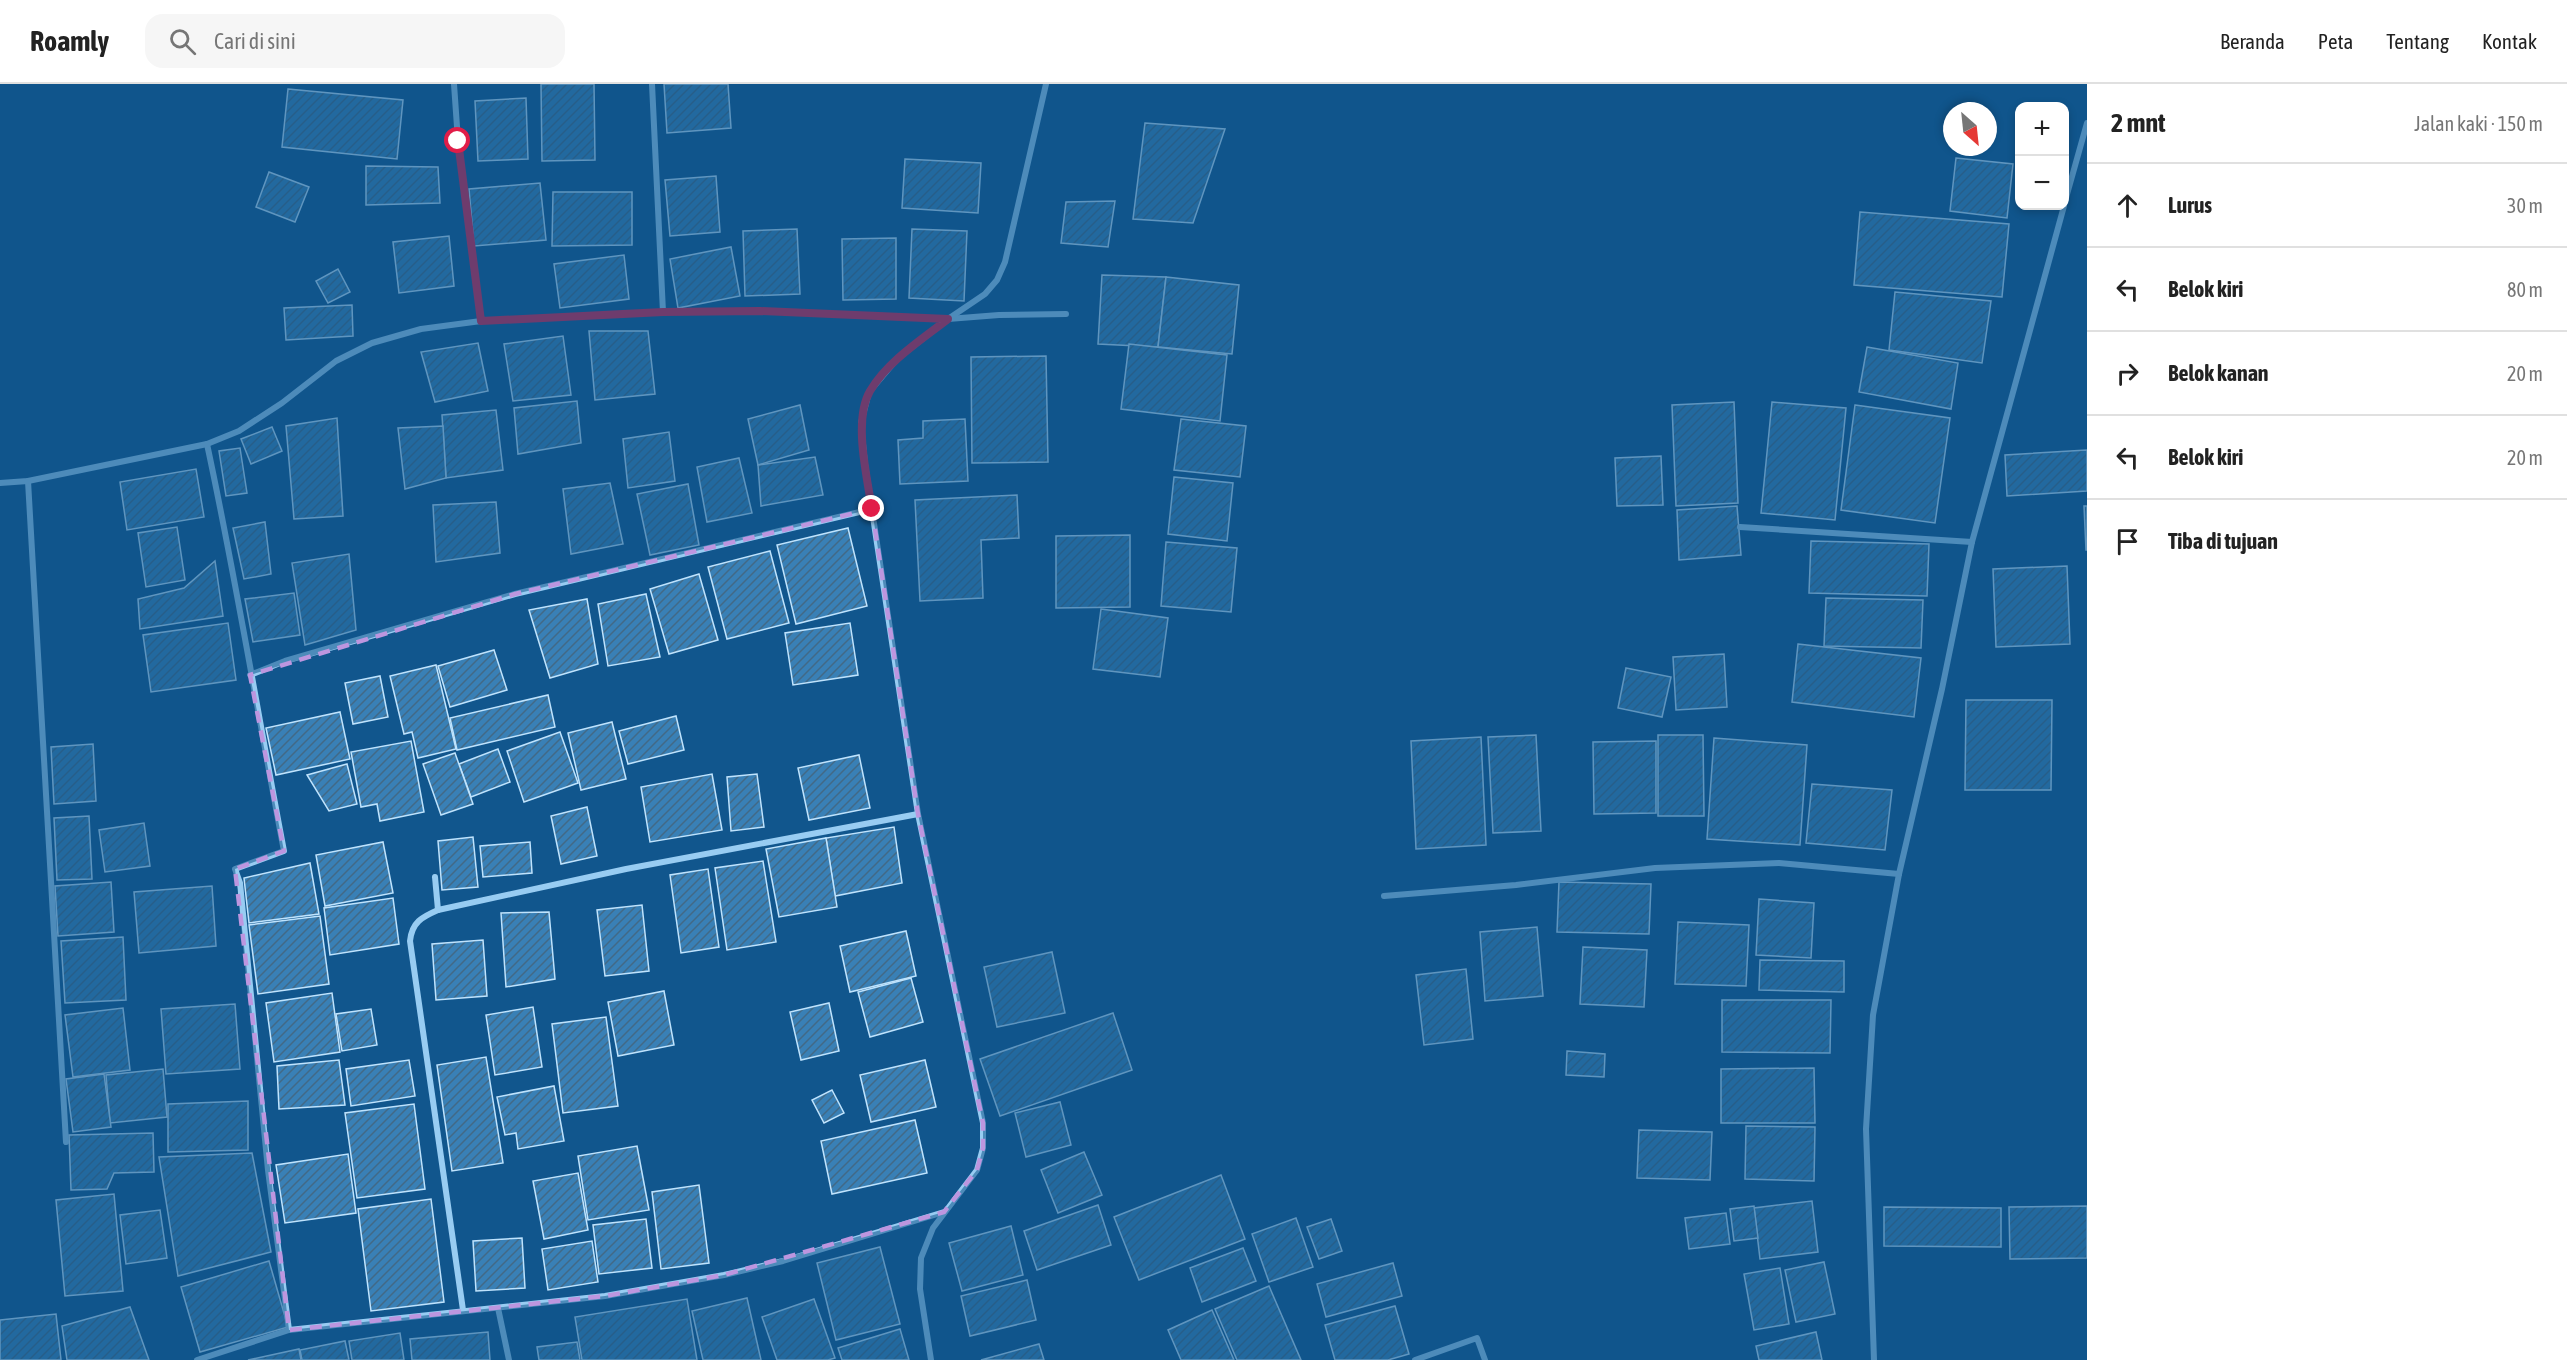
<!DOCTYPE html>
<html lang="id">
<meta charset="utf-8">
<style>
:root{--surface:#fff;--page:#f6f6f6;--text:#222;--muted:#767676;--line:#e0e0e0}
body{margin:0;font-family:"Asap Condensed",sans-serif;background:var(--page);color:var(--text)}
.controls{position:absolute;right:18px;top:18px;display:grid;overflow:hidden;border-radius:12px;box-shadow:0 3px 9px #0003}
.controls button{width:54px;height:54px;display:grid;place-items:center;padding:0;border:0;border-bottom:2px solid var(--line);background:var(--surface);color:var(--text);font:30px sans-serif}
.compass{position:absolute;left:1943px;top:18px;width:54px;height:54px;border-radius:50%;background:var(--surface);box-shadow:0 3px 9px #0003;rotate:153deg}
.stop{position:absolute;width:18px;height:18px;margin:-14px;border:4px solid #e11d48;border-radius:50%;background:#fff}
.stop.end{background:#e11d48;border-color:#fff;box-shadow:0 2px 6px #0008}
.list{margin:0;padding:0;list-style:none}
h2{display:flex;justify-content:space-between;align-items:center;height:78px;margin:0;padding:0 24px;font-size:26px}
h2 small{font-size:20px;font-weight:400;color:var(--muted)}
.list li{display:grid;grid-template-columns:39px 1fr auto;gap:18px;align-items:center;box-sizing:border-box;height:84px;padding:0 24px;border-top:2px solid var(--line)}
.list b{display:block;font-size:22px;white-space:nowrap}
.list em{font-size:20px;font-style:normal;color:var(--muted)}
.icon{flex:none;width:33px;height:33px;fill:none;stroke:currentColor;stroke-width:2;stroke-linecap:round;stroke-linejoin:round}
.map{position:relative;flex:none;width:2087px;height:1276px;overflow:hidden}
header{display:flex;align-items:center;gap:36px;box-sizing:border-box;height:84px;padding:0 30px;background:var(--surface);border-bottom:2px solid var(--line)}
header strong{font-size:28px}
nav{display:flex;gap:33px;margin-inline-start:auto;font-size:21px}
.search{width:420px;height:54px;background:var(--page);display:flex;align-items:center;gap:15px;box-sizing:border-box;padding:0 21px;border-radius:18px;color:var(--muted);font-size:22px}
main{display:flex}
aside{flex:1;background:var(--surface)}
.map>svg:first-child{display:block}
.building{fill:url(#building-hatch);stroke:#bfe3fd;stroke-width:1.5}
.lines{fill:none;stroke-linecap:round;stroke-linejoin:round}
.street{stroke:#98ccf2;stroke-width:6}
.route{stroke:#e11d48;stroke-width:8}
.marked{fill:none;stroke:#bd96df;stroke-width:4.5;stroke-dasharray:12 8;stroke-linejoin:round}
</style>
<header>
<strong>Roamly</strong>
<div class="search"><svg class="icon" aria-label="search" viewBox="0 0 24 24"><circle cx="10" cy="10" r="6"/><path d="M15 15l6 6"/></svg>Cari di sini</div>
<nav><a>Beranda</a><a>Peta</a><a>Tentang</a><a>Kontak</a></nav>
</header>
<main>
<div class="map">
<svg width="2087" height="1276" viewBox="0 0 2087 1276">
<defs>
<pattern id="building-hatch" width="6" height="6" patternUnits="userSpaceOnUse" patternTransform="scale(1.5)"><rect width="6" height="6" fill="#3980b6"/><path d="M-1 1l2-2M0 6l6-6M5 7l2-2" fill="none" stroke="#426986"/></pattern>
</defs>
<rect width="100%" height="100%" fill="#11568d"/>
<!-- building -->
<g class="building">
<path d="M541,0H594L595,76L542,77Z"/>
<path d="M664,0H728L731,44L667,49Z"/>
<path d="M288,5L403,16L397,75L282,63Z"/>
<path d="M526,14L528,75L478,77L475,17Z"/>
<path d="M1145,39L1225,45L1193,139L1133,135Z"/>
<path d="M1956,74L2013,80L2007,134L1950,127Z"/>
<path d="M905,75L981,79L978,129L902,124Z"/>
<path d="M366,82L438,83L440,119L366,121Z"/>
<path d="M269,88L309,103L295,138L256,123Z"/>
<path d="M716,92L720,148L670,152L665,96Z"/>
<path d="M540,99L546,156L474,162L469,105Z"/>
<path d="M553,108H632V161L552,162Z"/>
<path d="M1115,117L1108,163L1061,159L1066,118Z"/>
<path d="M1860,128L2009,140L2002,213L1854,201Z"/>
<path d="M797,145L800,210L745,212L743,147Z"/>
<path d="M912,145L967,147L964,217L909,214Z"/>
<path d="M449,152L454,202L399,209L393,158Z"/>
<path d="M896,154V215L843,216L842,155Z"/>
<path d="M731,163L740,212L678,224L670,175Z"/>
<path d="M624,171L629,215L560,224L554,180Z"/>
<path d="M338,185L350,208L328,219L316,197Z"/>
<path d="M1102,191L1166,193L1158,263L1098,260Z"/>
<path d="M1166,193L1239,201L1232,270L1158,263Z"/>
<path d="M1895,208L1991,217L1982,279L1889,266Z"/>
<path d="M352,221L353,252L286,256L284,224Z"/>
<path d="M589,247H648L655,310L595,316Z"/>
<path d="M563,252L571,311L513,317L504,260Z"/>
<path d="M478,259L488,307L435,318L421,268Z"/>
<path d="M1129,260L1227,271L1220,337L1121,325Z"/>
<path d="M1867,263L1958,279L1951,325L1859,308Z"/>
<path d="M1046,272L1048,378L972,379L971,273Z"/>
<path d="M577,317L581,359L518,370L514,324Z"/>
<path d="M1734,318L1738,419L1676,422L1672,321Z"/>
<path d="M1772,318L1846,324L1835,436L1761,429Z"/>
<path d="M800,321L809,366L758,381L748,335Z"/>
<path d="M1855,321L1950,334L1935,439L1841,426Z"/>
<path d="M496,326L503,386L446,394L442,331Z"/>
<path d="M337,334L343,432L294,435L286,342Z"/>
<path d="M965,335L968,397L900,400L898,356L923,354V337Z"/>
<path d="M1181,335L1246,342L1240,393L1174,386Z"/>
<path d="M443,342L446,394L405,405L398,344Z"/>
<path d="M272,343L282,367L251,380L241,355Z"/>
<path d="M669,348L675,397L628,404L623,355Z"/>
<path d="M240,364L247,409L226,412L219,367Z"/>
<path d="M2087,366V407L2007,412L2005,371Z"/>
<path d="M1661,372L1663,421L1617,422L1615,374Z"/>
<path d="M815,373L823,411L761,422L758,381Z"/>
<path d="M739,374L752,429L707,438L697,383Z"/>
<path d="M196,385L204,433L127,446L120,398Z"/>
<path d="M1174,393L1233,399L1227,457L1168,450Z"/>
<path d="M610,399L623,460L571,470L563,405Z"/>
<path d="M688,400L699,461L650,471L637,410Z"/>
<path d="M1017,411L1019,454L981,456L983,514L920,517L915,416Z"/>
<path d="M496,418L500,469L436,478L433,421Z"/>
<path d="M1737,422L1741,471L1679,476L1677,426Z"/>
<path d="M2084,422H2087V466H2086Z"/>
<path d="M265,438L271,490L244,495L233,444Z"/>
<path d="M177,443L185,496L146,503L138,449Z"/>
<path d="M848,444L867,522L796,540L777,461Z"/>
<path d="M1130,451V523L1056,524V452Z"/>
<path d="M1811,457L1929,460L1927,512L1809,509Z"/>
<path d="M1166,458L1237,464L1231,528L1161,522Z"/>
<path d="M770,467L789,539L727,555L708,483Z"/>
<path d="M349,470L356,546L305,561L292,479Z"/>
<path d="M215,477L223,532L140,545L138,515L184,504Z"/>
<path d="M2067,482L2070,560L1996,563L1993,485Z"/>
<path d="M699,490L718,556L669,570L650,505Z"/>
<path d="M294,509L300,551L253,558L245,515Z"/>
<path d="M646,510L660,573L608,582L598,520Z"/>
<path d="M1826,514L1923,516L1921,564L1824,562Z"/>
<path d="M587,515L598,580L550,594L529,526Z"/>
<path d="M1101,525L1168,534L1160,593L1093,585Z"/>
<path d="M228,539L236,596L151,608L143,551Z"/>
<path d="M850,539L858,591L793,601L785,549Z"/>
<path d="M1798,560L1921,574L1914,633L1792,618Z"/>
<path d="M494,566L507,606L450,623L438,582Z"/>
<path d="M1724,570L1727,623L1676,626L1673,573Z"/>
<path d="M436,581L456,665L418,674L412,648L404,650L390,592Z"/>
<path d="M1626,584L1671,593L1662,633L1618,624Z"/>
<path d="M380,592L388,633L353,640L345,599Z"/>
<path d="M548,611L555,643L457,666L450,634Z"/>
<path d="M1966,616H2052L2051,706H1965Z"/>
<path d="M340,628L350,675L276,691L266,644Z"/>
<path d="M676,632L684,666L628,680L619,647Z"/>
<path d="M612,638L626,695L581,706L568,649Z"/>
<path d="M560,648L578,699L524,718L507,667Z"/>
<path d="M1536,651L1541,747L1493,749L1488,653Z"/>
<path d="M1658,651H1703L1704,732H1658Z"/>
<path d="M1481,653L1486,761L1416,765L1411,657Z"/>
<path d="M1714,654L1807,661L1800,761L1707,755Z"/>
<path d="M411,657L424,728L380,737L377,720L361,723L351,668Z"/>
<path d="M1656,657V729L1594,730L1593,658Z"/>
<path d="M93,660L96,717L54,720L51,663Z"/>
<path d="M498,665L510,698L471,713L459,680Z"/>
<path d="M455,669L473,720L441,731L423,680Z"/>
<path d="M859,671L870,724L809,736L798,684Z"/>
<path d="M347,680L357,720L329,727L307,691Z"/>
<path d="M712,690L722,746L650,758L641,703Z"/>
<path d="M757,690L764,743L731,747L727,693Z"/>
<path d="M1812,700L1892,706L1885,766L1806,759Z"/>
<path d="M587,723L597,772L561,780L551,732Z"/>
<path d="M89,732L92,795L57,796L54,734Z"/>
<path d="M144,739L150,782L105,788L99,746Z"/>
<path d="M894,743L902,799L835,812L826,754Z"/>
<path d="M473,753L478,803L442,806L438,757Z"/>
<path d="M826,754L837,823L779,833L766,765Z"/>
<path d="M383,758L393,809L325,822L316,771Z"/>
<path d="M530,758L532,789L483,793L480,762Z"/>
<path d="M763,777L776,858L727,866L715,784Z"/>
<path d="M310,779L319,830L249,839L244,794Z"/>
<path d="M708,785L719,863L681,869L670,791Z"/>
<path d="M111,798L114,848L58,852L55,802Z"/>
<path d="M1559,798L1651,800L1649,850L1557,848Z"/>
<path d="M212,802L216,862L139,869L134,808Z"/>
<path d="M393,814L399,860L330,871L324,824Z"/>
<path d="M1759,815L1814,819L1811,874L1756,871Z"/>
<path d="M642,821L649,887L605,892L597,826Z"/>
<path d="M549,828L555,895L506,903L501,829Z"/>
<path d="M320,832L329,900L258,910L249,841Z"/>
<path d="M1678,838L1749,841L1746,902L1675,900Z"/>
<path d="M1537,843L1543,912L1485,917L1480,848Z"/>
<path d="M906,847L916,892L850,908L840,862Z"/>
<path d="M123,853L126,916L65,919L61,857Z"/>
<path d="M483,856L487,912L436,916L432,860Z"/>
<path d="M1583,863L1647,866L1644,923L1580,920Z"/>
<path d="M1052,868L1065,929L997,943L984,883Z"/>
<path d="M1760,876L1844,877V908L1759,906Z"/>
<path d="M1466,885L1473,955L1424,961L1416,891Z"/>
<path d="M911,894L923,938L870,953L858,908Z"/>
<path d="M664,907L674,961L618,972L608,918Z"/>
<path d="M332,909L340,968L274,978L266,919Z"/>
<path d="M1722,916H1831L1830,969L1722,968Z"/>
<path d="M829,919L839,967L801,976L790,928Z"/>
<path d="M235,920L240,985L166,990L161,925Z"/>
<path d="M533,923L542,983L495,991L486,931Z"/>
<path d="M123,924L130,986L73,993L65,931Z"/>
<path d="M371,925L377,961L342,967L336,930Z"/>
<path d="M1113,929L1132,986L1000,1032L980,975Z"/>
<path d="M606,933L618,1022L563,1029L552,940Z"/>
<path d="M1567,967L1605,970L1604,993L1566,991Z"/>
<path d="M486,973L503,1079L452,1087L437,981Z"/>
<path d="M339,976L345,1021L279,1025L277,982Z"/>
<path d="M409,976L415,1012L351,1022L346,985Z"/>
<path d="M925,976L936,1023L871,1038L860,991Z"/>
<path d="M1814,984L1815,1039H1721V985Z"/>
<path d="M163,985L167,1033L110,1039L106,991Z"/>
<path d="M104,990L111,1043L73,1048L66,995Z"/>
<path d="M554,1002L564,1057L518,1065L516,1049L505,1051L497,1013Z"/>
<path d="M832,1006L844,1029L824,1039L812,1016Z"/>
<path d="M248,1017V1066L168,1068V1020Z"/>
<path d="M1060,1018L1071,1061L1026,1073L1015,1029Z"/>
<path d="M414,1020L425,1105L357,1114L345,1029Z"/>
<path d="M915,1036L927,1089L832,1110L821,1057Z"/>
<path d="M1746,1042L1815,1043L1814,1097L1745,1095Z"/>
<path d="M1639,1046L1712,1048L1710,1096L1637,1094Z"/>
<path d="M153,1049L154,1088L114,1089L107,1105L71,1106L69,1051Z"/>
<path d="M637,1062L649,1126L588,1136L578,1072Z"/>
<path d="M1084,1068L1102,1111L1058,1129L1041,1086Z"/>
<path d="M252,1069L271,1168L178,1192L159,1073Z"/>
<path d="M348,1070L356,1129L285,1139L276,1081Z"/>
<path d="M578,1089L588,1146L544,1155L533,1097Z"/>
<path d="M1221,1091L1245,1155L1139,1196L1114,1133Z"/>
<path d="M699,1101L709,1179L661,1185L652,1108Z"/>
<path d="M114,1110L123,1207L65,1212L56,1116Z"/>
<path d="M431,1115L444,1218L371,1227L358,1125Z"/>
<path d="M1812,1117L1818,1168L1760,1175L1754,1124Z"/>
<path d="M1098,1121L1111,1161L1037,1186L1024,1147Z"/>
<path d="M1754,1122L1758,1154L1734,1157L1730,1125Z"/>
<path d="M2087,1122V1174L2010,1175L2009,1123Z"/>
<path d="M1884,1123L2001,1124V1163L1884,1162Z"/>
<path d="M160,1126L167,1174L126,1180L120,1131Z"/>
<path d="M1726,1129L1730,1160L1689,1165L1685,1134Z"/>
<path d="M1296,1134L1313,1183L1269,1198L1252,1150Z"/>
<path d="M646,1135L652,1184L599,1190L593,1141Z"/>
<path d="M1331,1135L1342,1167L1319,1175L1307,1143Z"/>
<path d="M1011,1142L1023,1191L962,1207L949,1159Z"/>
<path d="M522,1154L525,1204L476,1207L473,1157Z"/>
<path d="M592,1157L598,1198L548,1206L542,1165Z"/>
<path d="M880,1163L900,1240L836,1256L817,1179Z"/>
<path d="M1243,1164L1256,1197L1202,1218L1190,1184Z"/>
<path d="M269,1177L288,1243L200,1268L181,1203Z"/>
<path d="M1824,1178L1835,1230L1796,1238L1785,1186Z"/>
<path d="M1393,1179L1402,1212L1326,1233L1317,1200Z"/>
<path d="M1780,1184L1789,1240L1754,1246L1744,1190Z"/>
<path d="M1027,1196L1036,1236L970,1252L961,1212Z"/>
<path d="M1269,1202L1301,1276H1237L1215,1225Z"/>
<path d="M747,1214L761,1276H703L692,1227Z"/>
<path d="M687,1215L697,1276H582L575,1233Z"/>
<path d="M814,1215L835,1274L828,1276H777L762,1233Z"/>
<path d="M1395,1222L1409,1270L1388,1276H1335L1325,1241Z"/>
<path d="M130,1223L149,1276H67L62,1242Z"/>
<path d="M1212,1226L1234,1276H1181L1168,1246Z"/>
<path d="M56,1230L61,1276H0V1236Z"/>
<path d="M900,1245L909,1276H842L838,1264Z"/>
<path d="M488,1248L490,1276H412L410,1255Z"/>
<path d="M1816,1248L1822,1276H1759L1756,1262Z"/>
<path d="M400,1249L404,1276H352L349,1257Z"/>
<path d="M345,1257L349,1276H302L300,1266Z"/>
<path d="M577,1258L580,1276H539L537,1263Z"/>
<path d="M1039,1260L1044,1276H981Z"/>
<path d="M299,1265L301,1276H248Z"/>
</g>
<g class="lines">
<!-- street -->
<g class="street">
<path d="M454,0L458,57L481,237"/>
<path d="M652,0L663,228"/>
<path d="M2064,121L2087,39"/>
<path d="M207,360C236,495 258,631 284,767L235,785L240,799L268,1086L289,1246"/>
<path d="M28,397L66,1058"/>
<path d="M0,399L28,397L207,360L239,347L282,319L336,277L372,259L421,245L481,237L663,228L760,227L948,235L999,231L1066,230"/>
<path d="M1740,443L1972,458"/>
<path d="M250,591L285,577L515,510L872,425"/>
<path d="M435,793L438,826"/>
<path d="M1384,812L1516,801L1655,784L1779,779L1899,790"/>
<path d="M498,1224L509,1276"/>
<path d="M463,1226L410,857C412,838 422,833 438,826L626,785L918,730"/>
<path d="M197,1276L289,1246L605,1212L724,1191L783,1177L944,1128"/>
<path d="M931,1276L920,1205L921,1174L933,1144L977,1086L983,1064V1039L918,730L865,380L861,339L869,308L897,275L948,235L985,210L997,196L1005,178L1046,0"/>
<path d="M1415,1276L1477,1254L1485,1276"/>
<path d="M1874,1276L1866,1045L1873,931L1899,790L1942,605L1972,458L2064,122"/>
</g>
</g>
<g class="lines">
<!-- route -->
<path class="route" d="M458,57L481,237L663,228L760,227L948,235C921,256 888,277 870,307C853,336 867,393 872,425"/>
</g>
<!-- marked area -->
<path d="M0 0H2087V1276H0ZM872,425L918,730L983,1039V1064L977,1086L944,1128L724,1191L605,1212L289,1246L235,785L284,767L250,591L515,510Z" fill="#11568d" fill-opacity=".55" fill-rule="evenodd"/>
<path class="marked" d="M872,425L918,730L983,1039V1064L977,1086L944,1128L724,1191L605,1212L289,1246L235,785L284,767L250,591L515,510Z"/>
</svg>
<div class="controls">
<button>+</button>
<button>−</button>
</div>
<svg class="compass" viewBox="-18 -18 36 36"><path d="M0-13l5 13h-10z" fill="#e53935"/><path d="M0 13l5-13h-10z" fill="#767676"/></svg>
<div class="stop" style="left:458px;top:57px"></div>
<div class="stop end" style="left:872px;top:425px"></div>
</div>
<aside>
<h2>2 mnt<small>Jalan kaki · 150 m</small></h2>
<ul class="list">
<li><svg class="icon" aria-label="ahead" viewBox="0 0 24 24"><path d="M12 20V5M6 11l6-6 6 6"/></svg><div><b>Lurus</b></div><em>30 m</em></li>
<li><svg class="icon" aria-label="left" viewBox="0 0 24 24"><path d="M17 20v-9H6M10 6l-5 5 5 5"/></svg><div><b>Belok kiri</b></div><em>80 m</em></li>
<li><svg class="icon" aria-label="right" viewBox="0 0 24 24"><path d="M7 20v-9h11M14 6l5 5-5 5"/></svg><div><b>Belok kanan</b></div><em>20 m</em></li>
<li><svg class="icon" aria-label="left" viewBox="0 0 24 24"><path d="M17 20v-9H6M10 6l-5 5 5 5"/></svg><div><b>Belok kiri</b></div><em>20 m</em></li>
<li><svg class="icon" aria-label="arrive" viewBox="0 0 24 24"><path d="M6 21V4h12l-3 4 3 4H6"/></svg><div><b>Tiba di tujuan</b></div></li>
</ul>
</aside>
</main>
